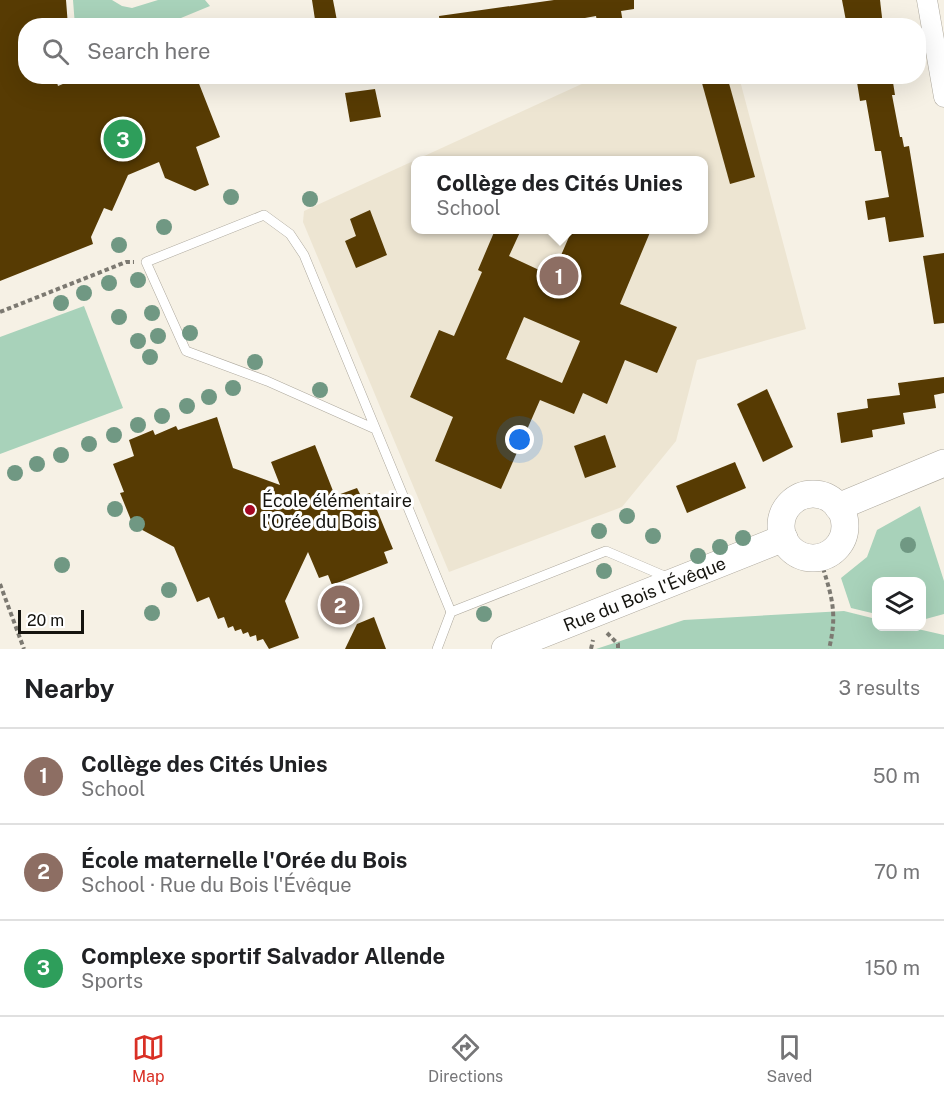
<!DOCTYPE html>
<meta charset="utf-8">
<style>
:root{--surface:#fff;--page:#f2f2f2;--text:#202124;--muted:#757577;--line:#e0e0e0;--accent:#d93025}
body{margin:0;font-family:"Public Sans",sans-serif;background:var(--page);color:var(--text)}
.controls{position:absolute;right:18px;bottom:18px;display:grid;overflow:hidden;border-radius:12px;box-shadow:0 6px 24px #0002}
.controls button{width:54px;height:54px;display:grid;place-items:center;padding:0;border:0;border-bottom:2px solid var(--line);background:var(--surface);color:var(--text);font:30px sans-serif}
.scale{position:absolute;left:18px;bottom:15px;width:66px;box-sizing:border-box;padding-left:6px;border:3px solid #15140f;border-top:0;font-size:16px;line-height:21px;white-space:nowrap;color:#15140f;-webkit-text-stroke:4px #fff;paint-order:stroke}
.you{position:absolute;left:520px;top:440px;width:21px;height:21px;margin:-15px;border:4px solid #fff;border-radius:50%;background:#1a73e8;box-shadow:0 0 0 9px #1a73e833}
.badge{display:grid;place-items:center;width:39px;height:39px;border-radius:50%;background:var(--accent);color:#fff;font-size:20px;font-weight:700}
.pin{position:absolute;translate:-50% -50%;border:3px solid #fff;box-shadow:0 2px 6px #0006}
.popup{position:absolute;left:411px;top:156px;width:297px;height:78px;box-sizing:border-box;display:grid;place-content:center;border-radius:12px;background:var(--surface);filter:drop-shadow(0 2px 4px #0005);font-size:20px;white-space:nowrap;color:var(--muted)}
.popup b{font-size:22px;color:var(--text)}
.popup::after{content:'';position:absolute;left:50%;top:100%;margin-left:-12px;border:12px solid transparent;border-top-color:var(--surface)}
.list{margin:0;padding:0;list-style:none}
h2{display:flex;justify-content:space-between;align-items:center;height:78px;margin:0;padding:0 24px;font-size:26px}
h2 small{font-size:20px;font-weight:400;color:var(--muted)}
.list li{display:grid;grid-template-columns:39px 1fr auto;gap:18px;align-items:center;box-sizing:border-box;height:96px;padding:0 24px;border-top:2px solid var(--line)}
.list b{display:block;font-size:22px;white-space:nowrap}
.list p{margin:0;font-size:20px;white-space:nowrap;color:var(--muted)}
.list em{font-size:20px;font-style:normal;color:var(--muted)}
.icon{flex:none;width:33px;height:33px;fill:none;stroke:currentColor;stroke-width:2;stroke-linecap:round;stroke-linejoin:round}
.map{position:relative;flex:none;width:944px;height:649px;overflow:hidden}
.search{position:absolute;background:var(--surface);box-shadow:0 6px 24px #0002;left:18px;right:18px;top:18px;height:66px;display:flex;align-items:center;gap:15px;box-sizing:border-box;padding:0 21px;border-radius:24px;color:var(--muted);font-size:22px}
.sheet{height:366px;background:var(--surface)}
nav{display:flex;justify-content:space-around;align-items:center;box-sizing:border-box;height:84px;border-top:2px solid var(--line);background:var(--surface);font-size:16px;color:var(--muted)}
nav a{display:grid;justify-items:center;gap:3px}
nav .on{color:var(--accent)}
.map>svg:first-child{display:block}
.built{fill:#ede5d2;fill-rule:evenodd}
.green{fill:#a8d2ba}
.building{fill:#573b03;fill-rule:evenodd}
.lines{fill:none;stroke-linecap:round;stroke-linejoin:round}
.lane-casing{stroke:#ada89d;stroke-width:10}
.street-casing{stroke:#ada89d;stroke-width:21}
.secondary-casing{stroke:#ada89d;stroke-width:28}
.path{stroke:#7c7971;stroke-width:4;stroke-dasharray:4.5 3;stroke-linecap:butt}
.lane{stroke:#fff;stroke-width:9}
.street{stroke:#fff;stroke-width:20}
.secondary{stroke:#fff;stroke-width:27}
.tree{fill:#709883}
.poi-dot{fill:#a40723;stroke:#fff;stroke-width:2}
.labels{text-anchor:middle;dominant-baseline:central;stroke-width:6;stroke-linejoin:round;paint-order:stroke}
.poi-label{font-size:18px;fill:#15140f;stroke:#fff;text-anchor:start}
.street-label{font-size:18px;fill:#15140f;stroke:#fff}
</style>
<div class="map">
<svg width="944" height="649" viewBox="0 0 944 649">
<rect width="100%" height="100%" fill="#f6f1e5"/>
<!-- built -->
<path class="built" d="M597,77H739L806,329L697,360L676,441L622,507L449,572L303,222L304,211ZM415,160H703V230H415Z"/>
<!-- green -->
<g class="green">
<path d="M73,0H112L122,6L132,8L158,0H205L210,6L164,25L75,26Z"/>
<path d="M84,306L123,408L0,454V337Z"/>
<path d="M920,506L944,581V614L922,620V582H876V614L851,608L841,578L867,557L877,530Z"/>
<path d="M844,611L876,619V626L909,627L944,635V649H596L684,620Z"/>
</g>
<!-- building -->
<g class="building">
<path d="M0,0H66L68,26H26V76H55L58,86L82,76H196L220,137L196,147L209,185L195,191L165,178L159,162L128,175L112,211L104,208L91,237L93,244L0,281Z"/>
<path d="M312,0H333L338,26H316Z"/>
<path d="M554,0H634V9L621,11L623,23L609,26H598L596,16L563,22V26H440L439,16Z"/>
<path d="M842,0H880L883,26H847Z"/>
<path d="M700,76H727L755,177L730,184Z"/>
<path d="M856,76H892L895,95H892L900,137H902L904,147L909,146L924,237L889,242L885,217L868,220L865,201L889,197L881,151H875L866,100L860,101Z"/>
<path d="M375,89L381,117L350,122L345,93Z"/>
<path d="M370,210L387,255L356,268L345,241L356,236L350,219Z"/>
<path d="M495,230H521L509,256L552,276L572,230H651L620,304L677,327L657,373L625,360L607,404L583,393L574,414L540,400L501,489L435,461L453,417L410,397L439,330L454,336L482,272L478,270ZM524,317L580,341L562,383L506,359Z"/>
<path d="M944,253V323L934,324L923,256Z"/>
<path d="M944,377V393L934,395L936,408L903,413L905,424L872,430L873,437L841,443L837,413L868,408L867,399L900,395L898,383Z"/>
<path d="M767,389L793,447L763,462L737,404Z"/>
<path d="M217,417L233,468L280,485L271,462L315,445L335,496L357,488L361,496L370,493L393,549L384,552L388,563L332,585L328,575L319,578L308,552L285,601L299,638L269,649L263,639L257,641L256,635L250,637L248,632L243,634L241,629L235,631L233,626L228,628L224,617L218,619L209,597L197,602L174,547L133,525L120,493L124,492L113,464L134,456L129,440L153,430L155,435L176,426L178,430Z"/>
<path d="M605,435L616,467L585,478L574,446Z"/>
<path d="M735,462L746,488L687,513L676,486Z"/>
<path d="M374,617L386,649H345L357,624Z"/>
</g>
<g class="lines">
<!-- lane casing -->
<g class="lane-casing">
<g id="lane">
<path d="M375,429L267,381L186,351L146,262L264,215L290,234L304,255L451,612"/>
<path d="M437,649L451,612L606,551L669,578"/>
</g>
</g>
<!-- street casing -->
<g class="street-casing">
<path id="street" d="M927,0L944,97"/>
</g>
<!-- secondary casing -->
<g class="secondary-casing">
<g id="secondary">
<circle cx="813" cy="526" r="32"/>
<path d="M838,507L944,463"/>
<path id="s1" d="M505,649L784,538"/>
</g>
</g>
<!-- path -->
<g class="path">
<path d="M0,312L126,262H134"/>
<path d="M823,568C833,600 837,616 829,649"/>
<path d="M0,584L24,649"/>
<path d="M607,633L618,644V649"/>
<path d="M591,649L593,640"/>
</g>
<!-- lane -->
<use href="#lane" class="lane"/>
<!-- street -->
<use href="#street" class="street"/>
<!-- secondary -->
<use href="#secondary" class="secondary"/>
</g>
<!-- trees -->
<g class="tree">
<circle cx="231" cy="197" r="8"/>
<circle cx="310" cy="199" r="8"/>
<circle cx="164" cy="227" r="8"/>
<circle cx="119" cy="245" r="8"/>
<circle cx="138" cy="280" r="8"/>
<circle cx="109" cy="283" r="8"/>
<circle cx="84" cy="293" r="8"/>
<circle cx="61" cy="303" r="8"/>
<circle cx="152" cy="313" r="8"/>
<circle cx="119" cy="317" r="8"/>
<circle cx="190" cy="333" r="8"/>
<circle cx="158" cy="336" r="8"/>
<circle cx="138" cy="341" r="8"/>
<circle cx="150" cy="357" r="8"/>
<circle cx="255" cy="362" r="8"/>
<circle cx="233" cy="388" r="8"/>
<circle cx="320" cy="390" r="8"/>
<circle cx="209" cy="397" r="8"/>
<circle cx="187" cy="406" r="8"/>
<circle cx="162" cy="416" r="8"/>
<circle cx="138" cy="425" r="8"/>
<circle cx="114" cy="435" r="8"/>
<circle cx="89" cy="444" r="8"/>
<circle cx="61" cy="455" r="8"/>
<circle cx="37" cy="464" r="8"/>
<circle cx="15" cy="473" r="8"/>
<circle cx="115" cy="509" r="8"/>
<circle cx="627" cy="516" r="8"/>
<circle cx="137" cy="524" r="8"/>
<circle cx="599" cy="531" r="8"/>
<circle cx="653" cy="536" r="8"/>
<circle cx="743" cy="538" r="8"/>
<circle cx="908" cy="545" r="8"/>
<circle cx="720" cy="547" r="8"/>
<circle cx="698" cy="556" r="8"/>
<circle cx="62" cy="565" r="8"/>
<circle cx="604" cy="571" r="8"/>
<circle cx="169" cy="590" r="8"/>
<circle cx="152" cy="613" r="8"/>
<circle cx="484" cy="614" r="8"/>
</g>
<!-- markers -->
<circle class="poi-dot" cx="250" cy="510" r="6"/>
<g class="labels">
<!-- poi labels -->
<g class="poi-label">
<text x="262" y="500">École élémentaire<tspan x="262" dy="21">l'Orée du Bois</tspan></text>
</g>
<!-- street labels -->
<g class="street-label">
<text stroke="none"><textPath href="#s1" startOffset="150">Rue du Bois l'Évêque</textPath></text>
</g>
</g>
</svg>
<div class="controls">
<button><svg class="icon" aria-label="layers" viewBox="0 0 24 24"><path d="M12 4l9 5-9 5-9-5zM3 14l9 5 9-5"/></svg></button>
</div>
<div class="scale">20 m</div>
<div class="you"></div>
<div class="pin badge" style="left:559px;top:276px;background:#8d6e63">1</div>
<div class="popup"><b>Collège des Cités Unies</b>School</div>
<div class="pin badge" style="left:340px;top:605px;background:#8d6e63">2</div>
<div class="pin badge" style="left:123px;top:139px;background:#2e9e5b">3</div>
<div class="search"><svg class="icon" aria-label="search" viewBox="0 0 24 24"><circle cx="10" cy="10" r="6"/><path d="M15 15l6 6"/></svg>Search here</div>
</div>
<section class="sheet">
<h2>Nearby<small>3 results</small></h2>
<ul class="list">
<li><span class="badge" style="background:#8d6e63">1</span><div><b>Collège des Cités Unies</b><p>School</p></div><em>50 m</em></li>
<li><span class="badge" style="background:#8d6e63">2</span><div><b>École maternelle l'Orée du Bois</b><p>School · Rue du Bois l'Évêque</p></div><em>70 m</em></li>
<li><span class="badge" style="background:#2e9e5b">3</span><div><b>Complexe sportif Salvador Allende</b><p>Sports</p></div><em>150 m</em></li>
</ul>
</section>
<nav>
<a class="on"><svg class="icon" aria-label="map" viewBox="0 0 24 24"><path d="M3 6l6-2 6 2 6-2v14l-6 2-6-2-6 2zM9 4v14M15 6v14"/></svg>Map</a>
<a><svg class="icon" aria-label="directions" viewBox="0 0 24 24"><path d="M12 3l9 9-9 9-9-9zM9 14v-3h6M13 9l2 2-2 2"/></svg>Directions</a>
<a><svg class="icon" aria-label="saved" viewBox="0 0 24 24"><path d="M7 4h10v16l-5-4-5 4z"/></svg>Saved</a>
</nav>
